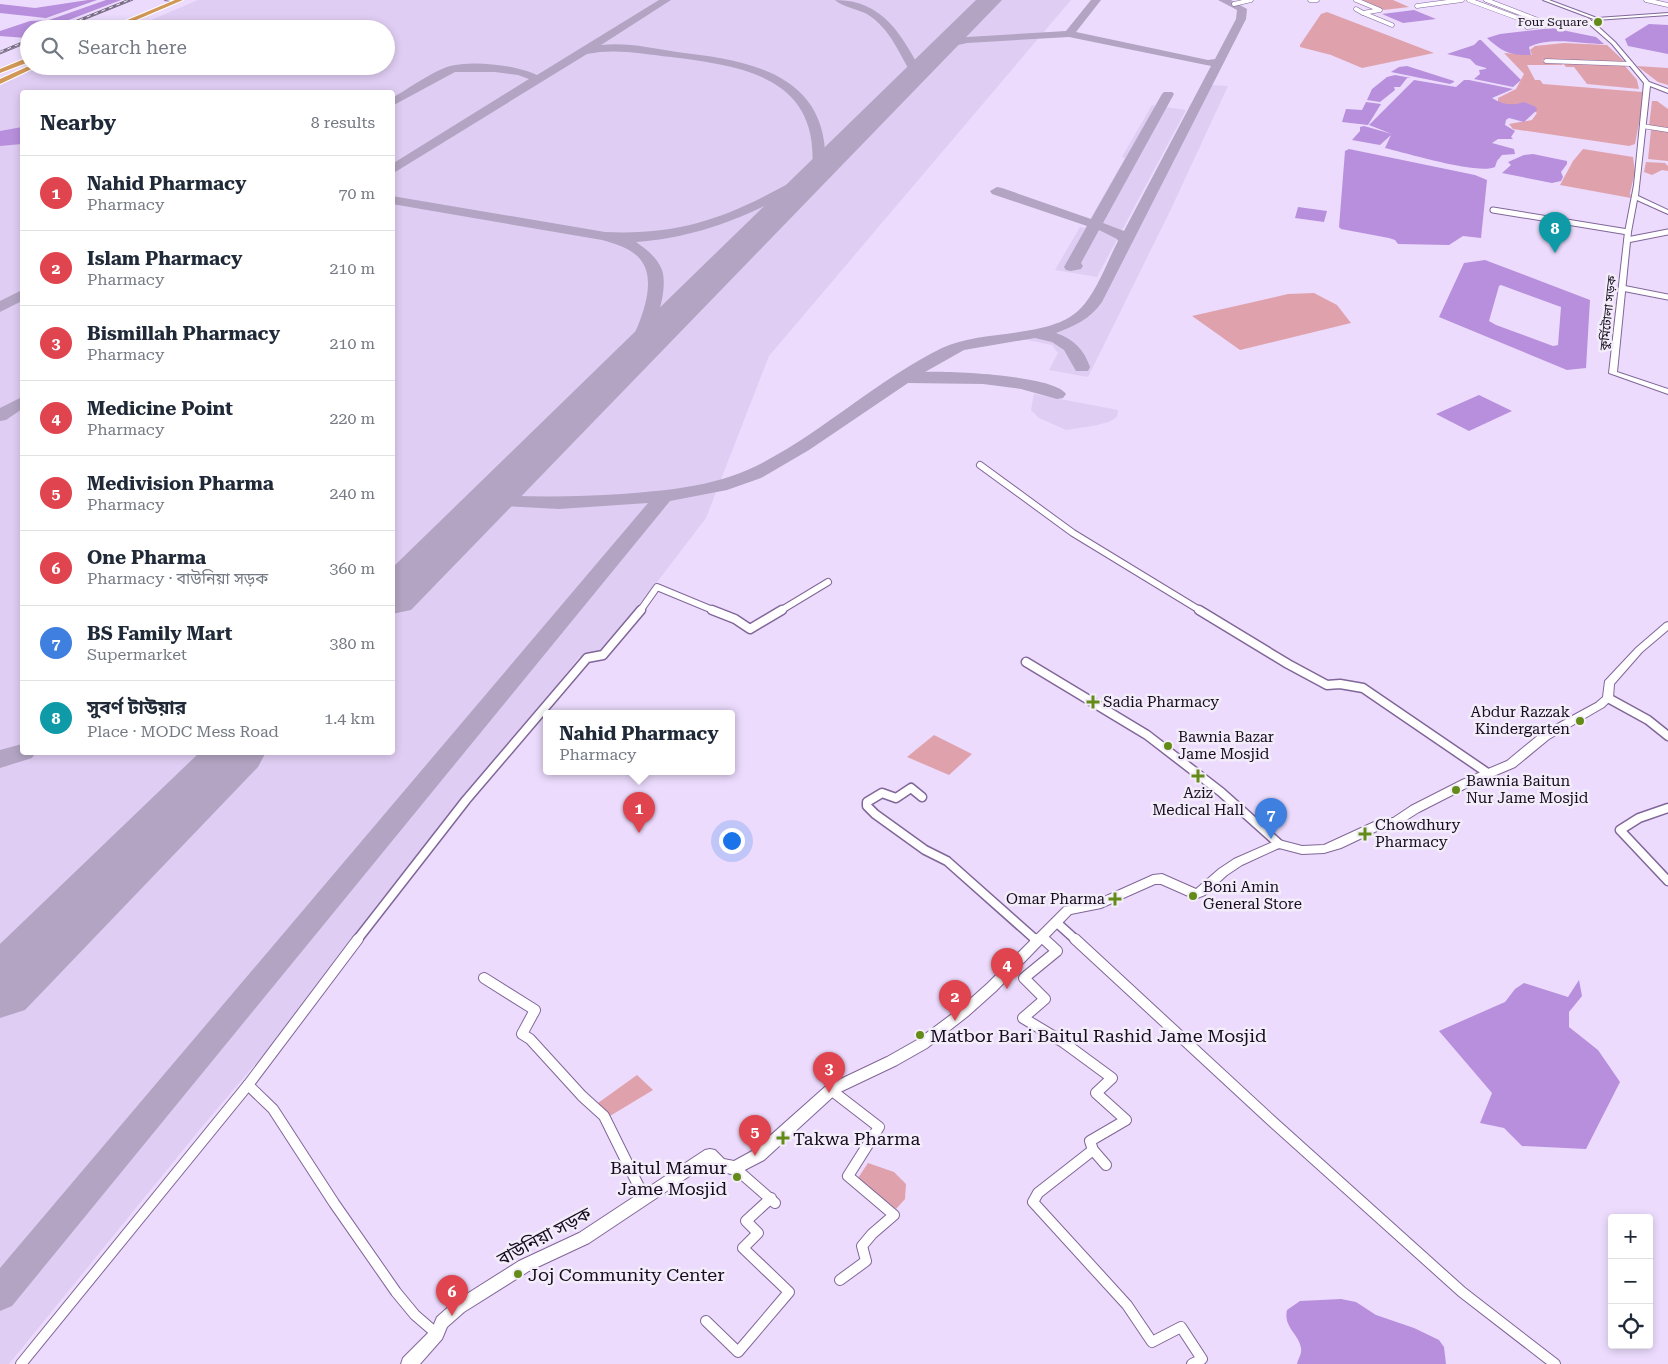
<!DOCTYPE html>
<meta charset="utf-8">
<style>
:root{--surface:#fff;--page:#f6f6f7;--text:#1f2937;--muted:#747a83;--line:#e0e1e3;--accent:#638b17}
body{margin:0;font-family:"Roboto Serif","Noto Sans Bengali",serif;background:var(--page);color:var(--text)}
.controls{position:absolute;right:15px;bottom:15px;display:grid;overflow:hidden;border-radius:5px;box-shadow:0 2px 8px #0003}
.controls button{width:45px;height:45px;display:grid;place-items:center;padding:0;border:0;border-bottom:1px solid var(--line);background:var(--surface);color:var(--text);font:25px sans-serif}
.you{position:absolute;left:731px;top:840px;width:18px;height:18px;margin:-12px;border:4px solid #fff;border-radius:50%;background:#1a73e8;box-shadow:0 0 0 8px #1a73e833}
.badge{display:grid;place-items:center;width:32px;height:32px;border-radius:50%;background:var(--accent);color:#fff;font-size:16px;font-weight:700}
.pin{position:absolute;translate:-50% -41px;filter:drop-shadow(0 1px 2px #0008)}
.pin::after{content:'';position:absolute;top:26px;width:18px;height:15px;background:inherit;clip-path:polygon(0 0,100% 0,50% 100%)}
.popup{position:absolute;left:543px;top:710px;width:192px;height:65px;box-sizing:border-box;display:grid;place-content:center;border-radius:5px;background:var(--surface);filter:drop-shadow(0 1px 4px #0005);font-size:16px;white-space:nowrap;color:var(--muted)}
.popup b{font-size:19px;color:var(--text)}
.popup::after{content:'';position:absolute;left:50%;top:100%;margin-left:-10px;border:10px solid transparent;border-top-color:var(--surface)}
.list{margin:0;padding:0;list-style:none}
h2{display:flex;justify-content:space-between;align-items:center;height:65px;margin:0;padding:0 20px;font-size:21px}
h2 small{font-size:16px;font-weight:400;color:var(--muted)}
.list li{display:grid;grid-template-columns:32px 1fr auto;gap:15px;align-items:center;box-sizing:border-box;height:75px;padding:0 20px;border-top:1px solid var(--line)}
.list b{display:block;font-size:19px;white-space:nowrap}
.list p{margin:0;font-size:16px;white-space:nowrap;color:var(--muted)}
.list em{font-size:16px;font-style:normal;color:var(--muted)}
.icon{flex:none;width:28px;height:28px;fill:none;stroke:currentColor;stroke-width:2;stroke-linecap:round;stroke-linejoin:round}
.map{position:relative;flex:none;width:1668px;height:1364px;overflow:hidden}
.search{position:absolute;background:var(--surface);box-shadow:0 2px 8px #0003;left:20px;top:20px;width:375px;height:55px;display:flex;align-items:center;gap:12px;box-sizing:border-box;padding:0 18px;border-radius:28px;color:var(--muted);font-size:19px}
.panel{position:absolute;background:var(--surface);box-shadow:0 2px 8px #0003;left:20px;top:90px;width:375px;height:665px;border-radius:5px}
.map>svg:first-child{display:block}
.built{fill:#e0cdf3;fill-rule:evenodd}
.green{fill:#dfa2ac}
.water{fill:#b78fdc;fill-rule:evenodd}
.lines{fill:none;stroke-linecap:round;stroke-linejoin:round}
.taxiway{fill:#b2a4c2;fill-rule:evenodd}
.runway{fill:#b2a4c2;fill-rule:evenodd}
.street-far4-casing{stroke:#816699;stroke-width:5}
.street-far3-casing{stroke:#816699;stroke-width:7}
.street-far2-casing{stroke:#816699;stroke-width:8}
.street-far1-casing{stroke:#816699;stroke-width:11}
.street-casing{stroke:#816699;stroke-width:12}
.secondary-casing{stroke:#816699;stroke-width:2}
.highway-casing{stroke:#fff;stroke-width:2}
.street-far4{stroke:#fff;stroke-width:4}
.street-far3{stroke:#fff;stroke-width:5}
.street-far2{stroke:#fff;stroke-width:6}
.street-far1{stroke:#fff;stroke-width:8}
.street{stroke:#fff;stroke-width:10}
.secondary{fill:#fff;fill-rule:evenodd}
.highway{fill:#d09757;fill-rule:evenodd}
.tram{stroke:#796c86;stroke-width:1}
.rail-casing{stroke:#796c86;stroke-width:2.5}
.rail{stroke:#f3edf9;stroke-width:1;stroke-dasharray:4;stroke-linecap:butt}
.poi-dot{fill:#638b17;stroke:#f3edf9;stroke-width:2}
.labels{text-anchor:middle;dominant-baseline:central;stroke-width:5;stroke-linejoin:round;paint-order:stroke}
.far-poi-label{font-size:12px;fill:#160b1f;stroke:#f3edf9;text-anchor:end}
.far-street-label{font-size:12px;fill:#160b1f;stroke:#f3edf9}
.poi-label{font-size:15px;fill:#160b1f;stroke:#f3edf9;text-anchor:start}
.near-poi-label{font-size:18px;fill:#160b1f;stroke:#f3edf9;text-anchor:start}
.near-street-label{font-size:18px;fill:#160b1f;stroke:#f3edf9}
</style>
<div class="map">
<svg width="1668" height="1364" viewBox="0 0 1668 1364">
<rect width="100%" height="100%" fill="#ecdbfd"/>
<!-- built -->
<g class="built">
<path d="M198,0H1071L769,356L706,518L603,653L579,657L540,707L494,760L378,903L273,1043L201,1128L9,1364H0V83L40,66H386V29H130ZM22,92H392V752H22Z"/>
<path d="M1212,85L1228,86L1171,209L1088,377L1049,370L1058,353L1052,345L1018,338L1077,324L1088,316Z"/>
<path d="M1152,105L1186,110L1097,277L1055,270L1080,227L1085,228L1125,158L1122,157Z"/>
<path d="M1034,394L1118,410L1117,417L1109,422L1093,426L1066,430L1039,418L1031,410Z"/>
</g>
<!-- green -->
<g class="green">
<path d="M1362,0H1393L1409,7L1384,10Z"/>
<path d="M1327,12L1434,53L1362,68L1331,55L1300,47V45L1321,14Z"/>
<path d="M1564,43L1607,45L1626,63L1542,60L1544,62H1560L1563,65H1527L1535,80H1540L1543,84L1642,92L1641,112L1635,144L1629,146L1513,129L1509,124L1532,120L1537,113L1525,105L1515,108L1498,103V98L1516,89L1524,74L1504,53L1532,55L1530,50L1535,46Z"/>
<path d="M1562,62L1625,66L1637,80L1639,89L1587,84L1574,67H1566Z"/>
<path d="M1637,66L1668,68V85L1658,82Z"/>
<path d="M1652,101H1657L1668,109V128L1649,126Z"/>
<path d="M1651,130L1668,131V161L1648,159Z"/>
<path d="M1583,149L1633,157L1635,172L1630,193L1631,198L1560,185L1573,161Z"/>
<path d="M1646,162L1665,163L1668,166V171L1662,170L1652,175L1644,172Z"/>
<path d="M1314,293L1337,305L1351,323L1240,350L1192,316L1288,294Z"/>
<path d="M934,735L972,754L949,775L907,757Z"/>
<path d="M637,1075L653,1090L610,1116L598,1103Z"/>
<path d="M868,1163L894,1172L906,1184L905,1199L896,1209L858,1178Z"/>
</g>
<!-- water -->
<g class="water">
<path d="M88,0H97L46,18L0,13V4L35,8Z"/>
<path d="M106,0H121L45,29H29V37L26,38L0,36V31L30,21L49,20Z"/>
<path d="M1414,10L1436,19L1403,23L1382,14Z"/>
<path d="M1649,24L1668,25V54L1628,46L1625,39Z"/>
<path d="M1552,28L1596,37L1604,44C1582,44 1550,36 1529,47L1531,55C1509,56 1502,51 1487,38L1500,34Z"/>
<path d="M1479,40H1481L1521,80L1513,87L1474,79L1480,74L1479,70L1486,69V68L1476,65L1470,59L1447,54L1474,45Z"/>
<path d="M1407,66L1454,81V82L1450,84L1391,72L1399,67Z"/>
<path d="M1395,75L1411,78H1407L1400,87H1394L1395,90L1380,102L1367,100L1372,89L1387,77Z"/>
<path d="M1414,80L1456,87L1464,80H1469L1513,89L1492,98C1503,105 1512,106 1524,102L1536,107L1537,110L1524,122L1509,118L1506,120L1505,125L1515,131L1511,137L1513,139H1498L1492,143L1514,149L1515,154L1502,155L1497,161L1495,167C1480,175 1409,154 1389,149L1385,148L1391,135L1380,145L1352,140L1360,131V127L1364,126L1392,134L1369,125Z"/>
<path d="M1366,102L1381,104L1368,125L1342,122L1346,109L1362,110Z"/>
<path d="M22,127V144L0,146V131Z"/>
<path d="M1349,149L1475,175L1487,180L1481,238L1463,236L1449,245L1398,244L1395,240L1389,238L1341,229L1339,227L1345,151Z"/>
<path d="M1533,154L1567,161V164L1561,172L1563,177L1561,181L1552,183L1502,173L1511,165L1508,162L1524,155Z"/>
<path d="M1298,207L1327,211L1324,222L1295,218Z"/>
<path d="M1485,260L1590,300L1586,368L1567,370L1439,317L1464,263ZM1501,285L1561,307L1558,345L1553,346L1496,325L1489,321L1499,286Z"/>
<path d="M1479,395L1512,411L1469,431L1436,414Z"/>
<path d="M1579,980L1582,996L1569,1012V1027L1598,1050L1620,1082L1586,1149L1522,1146L1504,1128L1480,1123L1492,1093L1439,1031L1505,1002L1515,989L1524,983L1568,997Z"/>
<path d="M1341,1299L1356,1302L1376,1315L1414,1328L1439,1340L1444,1347L1446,1364H1297C1298,1358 1302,1355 1301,1348C1299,1334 1283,1327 1287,1310L1300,1301Z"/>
</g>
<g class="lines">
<!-- taxiway -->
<g class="taxiway">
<path d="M659,0H671L601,45C626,42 652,48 677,52C754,61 832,75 825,172C818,181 802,187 792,192C742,219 693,238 636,242C646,249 657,257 662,270C670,294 649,345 635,366H623L621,362C633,337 662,285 640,259C631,248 615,244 602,240L392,204V196L605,232C690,236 740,212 812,170C820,77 743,66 671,57C643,54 615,48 587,54L392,174V164L529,79L518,75L495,72H455L392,106V98C408,89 433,71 450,66C472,60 517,65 537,75Z"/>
<path d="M835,0C884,0 902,36 923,74L921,76H913C899,54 891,29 867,14C857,9 843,7 835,0Z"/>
<path d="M1091,0H1101L1076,32L1208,60L1215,59L1236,19L1237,10L1218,0H1231L1247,9L1246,19L1102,302C1090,319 1075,326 1056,333C1074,339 1084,350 1090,367L1088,371H1076L1064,350L1052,342L1035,338L964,350L925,372C949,371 1053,375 1066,394L1063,398L1057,399L1021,389L983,384L908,383L809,450L761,478L727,490L670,501L12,1306L0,1311V1268L648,503L559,509L483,505L480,501L483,497L490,495C534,497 578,497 622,494C672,490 720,486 764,462C826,429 879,379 942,348C981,329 1049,339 1079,310C1096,294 1107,262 1118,241L1117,239L1099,230L1081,263L1083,266L1081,269L1071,271L1066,270L1064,267L1087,226L992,194L990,191L997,187L1002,188L1091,219L1162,94L1164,92H1172L1174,94L1103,223L1124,231L1211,66L1069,37L967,43L945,48L940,45L941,43L967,37L1066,31Z"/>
<path d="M22,290V301L0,312V301Z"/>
<path d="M22,397V409L6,420L0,421V408Z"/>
<path d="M22,744V752H36L32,758L0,768V750Z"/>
</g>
<!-- runway -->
<g class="runway">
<path d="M976,0H1002L411,610L392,614V568Z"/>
<path d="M200,752H266L258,767L25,1010L0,1018V944Z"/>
</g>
<!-- street-far4 casing -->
<g class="street-far4-casing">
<g id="street-far4">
<path d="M1310,0H1317"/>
<path d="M1356,0L1380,10L1363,13L1356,9"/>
<path d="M1469,0L1526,21L1538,20L1486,0"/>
<path d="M1646,0L1668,5"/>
<path d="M1234,4L1251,0"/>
<path d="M1417,6L1462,0"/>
<path d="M1363,13L1392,25"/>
<path d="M1527,27L1589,21"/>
<path d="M1546,61L1631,64"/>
<path d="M1642,126L1668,130"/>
</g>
</g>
<!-- street-far3 casing -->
<g class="street-far3-casing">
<g id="street-far3">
<path d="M1493,210L1628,232"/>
<path d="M1627,240L1668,232"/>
<path d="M1622,288L1668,297"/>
</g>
</g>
<!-- street-far2 casing -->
<g class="street-far2-casing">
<g id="street-far2">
<path d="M980,465L1073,533L1201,611"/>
<path d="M640,611L657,587L715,611"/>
<path d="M780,611L828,582"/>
</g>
</g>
<!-- street-far1 casing -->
<g class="street-far1-casing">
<g id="street-far1">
<path d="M712,610L735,619L750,629L782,610"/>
<path d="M1199,610L1288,664L1327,685L1340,684L1363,688L1489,774"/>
<path d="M1026,662L1147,735L1221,792L1279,844"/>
<path d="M1608,698L1648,720L1668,736"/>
<path d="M922,797L911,788L896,798L882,793L867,802V806L875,814L925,850L947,861L1036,940"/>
<path d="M1668,808L1639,818L1620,830L1668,881"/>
<path d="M1056,922L1076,940"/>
<path d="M1041,937L1045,940"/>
<path d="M357,940L466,800L587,658L603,655L641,610"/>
</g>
</g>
<!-- street casing -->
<g class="street-casing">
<g id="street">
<path d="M1035,939L1037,941"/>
<path d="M1044,939L1057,951L1024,978L1045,999L1023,1018L1063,1042L1112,1078L1096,1093L1126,1120L1090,1141L1093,1150L1106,1165"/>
<path d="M1075,939L1274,1123L1462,1292L1555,1364"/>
<path d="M484,978L535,1010L522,1034L530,1039L582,1096L604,1116L645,1199"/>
<path d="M248,1085L273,1109L334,1203L396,1292L415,1315L437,1334"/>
<path d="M831,1090L879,1127L848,1176L894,1215L872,1234L862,1246L866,1261L840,1280"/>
<path d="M1093,1150L1038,1193L1033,1202L1127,1305L1152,1342L1181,1327L1202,1359L1192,1364"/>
<path d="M735,1168L775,1203"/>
<path d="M706,1321L738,1352L789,1292L743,1248L758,1233L746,1221L771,1198"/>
<path d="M21,1364L248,1085L358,939"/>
</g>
</g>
<!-- secondary casing -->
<g class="secondary-casing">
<g id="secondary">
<path d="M165,0H178L179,1L177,2Z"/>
<path d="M1543,0H1549L1597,18L1668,13V15L1596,20Z"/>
<path d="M1588,21H1592L1615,42L1649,82L1668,89V93L1650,86L1638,196L1668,210V214L1637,200L1631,232L1617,372L1668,389V394L1609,373L1625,232L1634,185L1644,83L1612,44L1588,23Z"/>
<path d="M1668,622V630L1642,652L1614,684L1613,698L1604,707L1549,739L1515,767L1470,786L1419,812L1400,824L1381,829L1341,848L1324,853L1302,854L1279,848L1242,865L1227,875L1205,895L1195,899L1161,884H1155L1101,908L1071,914L996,991L968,1016L927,1048L897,1065L836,1094L764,1160L735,1175L715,1170L709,1163L589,1243L529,1271L464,1312L447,1327L442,1339L420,1364H401L403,1358L432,1329L437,1317L454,1302L519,1261L579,1233L705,1150L710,1149L715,1150L724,1159L734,1161L754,1150L826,1086L887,1057L917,1040L960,1008L988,983L1064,907L1095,901L1153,875L1162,874L1196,889L1219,869L1234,859L1275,841L1279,840L1302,846L1324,845L1374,822L1393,818L1411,806L1462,780L1507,761L1541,733L1596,703L1603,697L1605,681L1636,648L1665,623Z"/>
</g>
</g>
<!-- highway casing -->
<g class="highway-casing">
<g id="highway">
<path d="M175,0H183L115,29H106Z"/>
<path d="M29,57V62L0,73V69Z"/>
<path d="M29,66H38L0,84V79Z"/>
</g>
</g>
<!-- street-far4 -->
<use href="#street-far4" class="street-far4"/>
<!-- street-far3 -->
<use href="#street-far3" class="street-far3"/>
<!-- street-far2 -->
<use href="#street-far2" class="street-far2"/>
<!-- street-far1 -->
<use href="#street-far1" class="street-far1"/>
<!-- street -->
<use href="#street" class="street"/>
<!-- secondary -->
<use href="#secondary" class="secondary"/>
<!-- highway -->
<use href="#highway" class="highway"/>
<!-- tram -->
<g class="tram">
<path d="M61,29L133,0"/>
<path d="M0,54L29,42"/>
</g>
<!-- rail casing -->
<g class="rail-casing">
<g id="rail">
<path d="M57,29L129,0"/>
<path d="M0,52L29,40"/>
</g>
</g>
<!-- rail -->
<use href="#rail" class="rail"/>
</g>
<!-- markers -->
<g class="poi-dot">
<circle cx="1598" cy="22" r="5"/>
<path d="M1090.5 694.5h5v5h5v5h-5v5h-5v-5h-5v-5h5z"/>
<circle cx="1580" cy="721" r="5"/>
<circle cx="1168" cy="746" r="5"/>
<path d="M1195.5 768.5h5v5h5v5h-5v5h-5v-5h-5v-5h5z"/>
<circle cx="1456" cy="790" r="5"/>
<path d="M1362.5 826.5h5v5h5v5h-5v5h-5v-5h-5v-5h5z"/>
<circle cx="1193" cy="896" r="5"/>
<path d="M1112.5 891.5h5v5h5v5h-5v5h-5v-5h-5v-5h5z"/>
<circle cx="920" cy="1035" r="5"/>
<path d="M780.5 1130.5h5v5h5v5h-5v5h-5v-5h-5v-5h5z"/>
<circle cx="737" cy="1177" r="5"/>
<circle cx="518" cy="1274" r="5"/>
</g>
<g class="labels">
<!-- far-poi labels -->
<g class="far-poi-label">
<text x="1588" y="22">Four Square</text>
</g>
<!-- far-street labels -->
<g class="far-street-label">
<text transform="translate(1608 313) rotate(-84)">কুর্মিটোলা সড়ক</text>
</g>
<!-- poi labels -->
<g class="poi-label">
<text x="1103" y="702">Sadia Pharmacy</text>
<text x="1570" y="712" text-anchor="end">Abdur Razzak<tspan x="1570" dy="17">Kindergarten</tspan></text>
<text x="1178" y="737">Bawnia Bazar<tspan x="1178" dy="17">Jame Mosjid</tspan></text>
<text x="1466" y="781">Bawnia Baitun<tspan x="1466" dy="17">Nur Jame Mosjid</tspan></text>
<text x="1198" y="793" text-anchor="middle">Aziz<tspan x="1198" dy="17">Medical Hall</tspan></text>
<text x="1375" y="825">Chowdhury<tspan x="1375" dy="17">Pharmacy</tspan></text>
<text x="1203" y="887">Boni Amin<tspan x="1203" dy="17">General Store</tspan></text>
<text x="1105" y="899" text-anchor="end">Omar Pharma</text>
</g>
<!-- near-poi labels -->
<g class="near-poi-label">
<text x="930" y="1035">Matbor Bari Baitul Rashid Jame Mosjid</text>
<text x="793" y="1138">Takwa Pharma</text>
<text x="727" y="1167" text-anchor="end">Baitul Mamur<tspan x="727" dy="21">Jame Mosjid</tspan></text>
<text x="528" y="1274">Joj Community Center</text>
</g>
<!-- near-street labels -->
<g class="near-street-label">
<text transform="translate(544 1236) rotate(-28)">বাউনিয়া সড়ক</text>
</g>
</g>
</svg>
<div class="controls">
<button>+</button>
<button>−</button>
<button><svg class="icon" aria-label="locate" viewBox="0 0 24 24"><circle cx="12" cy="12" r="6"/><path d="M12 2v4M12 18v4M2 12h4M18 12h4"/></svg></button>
</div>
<div class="you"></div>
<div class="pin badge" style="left:639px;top:833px;background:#e0444e">1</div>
<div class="popup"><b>Nahid Pharmacy</b>Pharmacy</div>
<div class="pin badge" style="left:955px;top:1021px;background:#e0444e">2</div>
<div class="pin badge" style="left:829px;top:1093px;background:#e0444e">3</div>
<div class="pin badge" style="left:1007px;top:989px;background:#e0444e">4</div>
<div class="pin badge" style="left:755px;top:1156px;background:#e0444e">5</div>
<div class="pin badge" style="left:452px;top:1316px;background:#e0444e">6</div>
<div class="pin badge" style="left:1271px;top:839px;background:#3f7fe0">7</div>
<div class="pin badge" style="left:1555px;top:253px;background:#0f9aa8">8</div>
<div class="search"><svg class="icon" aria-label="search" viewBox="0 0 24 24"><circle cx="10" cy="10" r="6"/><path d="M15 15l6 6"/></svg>Search here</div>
<section class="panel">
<h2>Nearby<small>8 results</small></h2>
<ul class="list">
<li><span class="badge" style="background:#e0444e">1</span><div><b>Nahid Pharmacy</b><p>Pharmacy</p></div><em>70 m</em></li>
<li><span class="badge" style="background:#e0444e">2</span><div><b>Islam Pharmacy</b><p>Pharmacy</p></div><em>210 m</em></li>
<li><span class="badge" style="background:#e0444e">3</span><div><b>Bismillah Pharmacy</b><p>Pharmacy</p></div><em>210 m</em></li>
<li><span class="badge" style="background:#e0444e">4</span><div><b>Medicine Point</b><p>Pharmacy</p></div><em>220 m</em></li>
<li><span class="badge" style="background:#e0444e">5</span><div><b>Medivision Pharma</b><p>Pharmacy</p></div><em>240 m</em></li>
<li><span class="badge" style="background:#e0444e">6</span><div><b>One Pharma</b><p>Pharmacy · বাউনিয়া সড়ক</p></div><em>360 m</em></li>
<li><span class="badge" style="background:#3f7fe0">7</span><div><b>BS Family Mart</b><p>Supermarket</p></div><em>380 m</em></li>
<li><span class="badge" style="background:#0f9aa8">8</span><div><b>সুবর্ণ টাউয়ার</b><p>Place · MODC Mess Road</p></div><em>1.4 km</em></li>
</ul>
</section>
</div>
